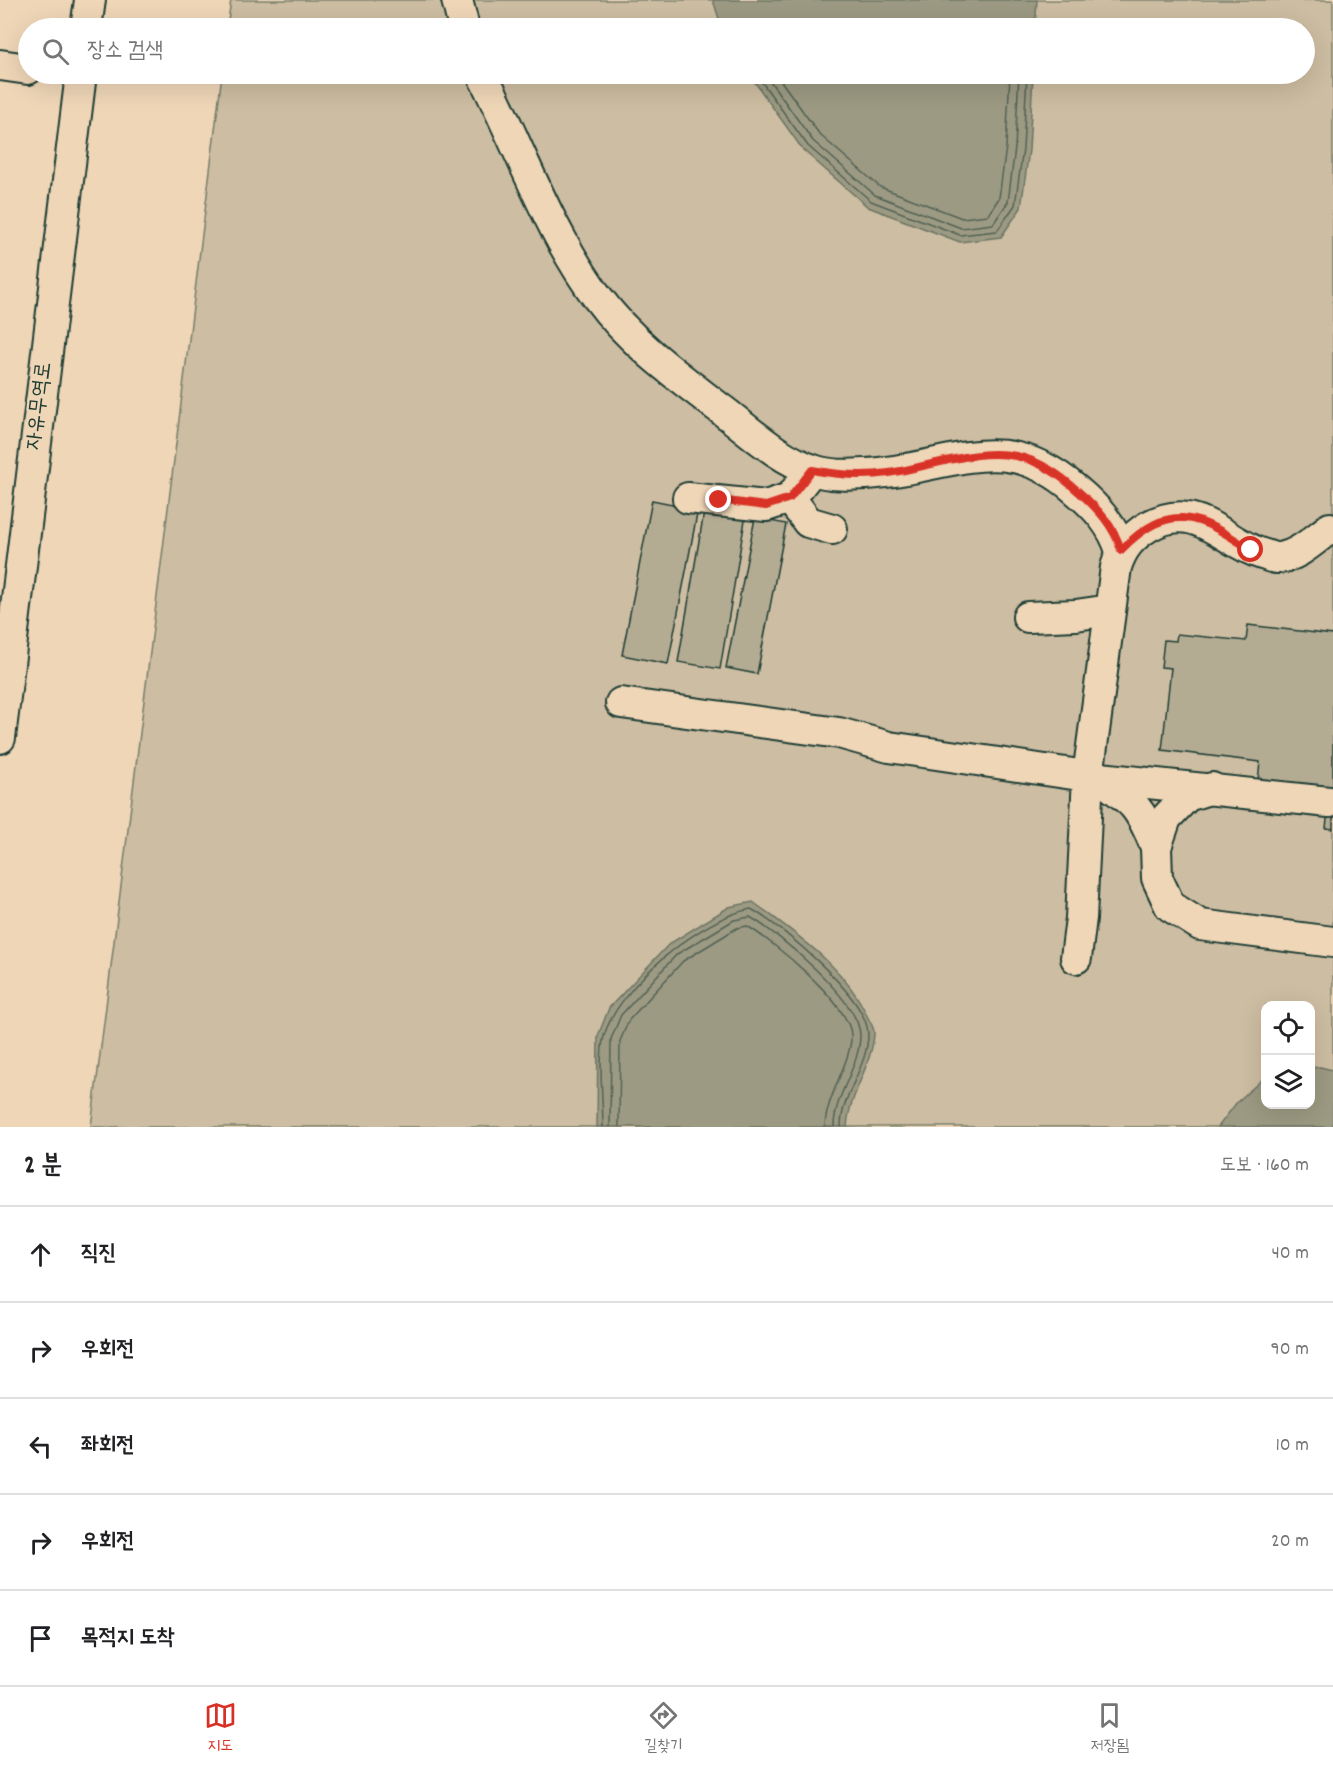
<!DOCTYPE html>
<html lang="ko">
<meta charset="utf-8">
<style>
:root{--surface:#fff;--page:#f2f2f2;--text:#202124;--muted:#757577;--line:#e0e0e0;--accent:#d93025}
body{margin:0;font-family:Dekko,"Poor Story",sans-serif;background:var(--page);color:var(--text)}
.controls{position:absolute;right:18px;bottom:18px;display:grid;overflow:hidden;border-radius:12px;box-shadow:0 6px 24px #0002}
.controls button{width:54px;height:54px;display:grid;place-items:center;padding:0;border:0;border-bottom:2px solid var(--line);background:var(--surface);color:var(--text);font:30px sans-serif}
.stop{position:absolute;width:18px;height:18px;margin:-14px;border:4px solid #d93025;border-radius:50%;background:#fff}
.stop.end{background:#d93025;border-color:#fff;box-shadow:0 2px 6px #0008}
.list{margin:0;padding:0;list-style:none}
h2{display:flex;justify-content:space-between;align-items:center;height:78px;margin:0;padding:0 24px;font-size:26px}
h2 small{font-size:20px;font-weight:400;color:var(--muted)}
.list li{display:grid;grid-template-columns:39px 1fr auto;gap:18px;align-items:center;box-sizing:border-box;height:96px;padding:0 24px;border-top:2px solid var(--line)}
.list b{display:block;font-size:22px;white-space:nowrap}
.list em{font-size:20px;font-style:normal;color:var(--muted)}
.icon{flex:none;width:33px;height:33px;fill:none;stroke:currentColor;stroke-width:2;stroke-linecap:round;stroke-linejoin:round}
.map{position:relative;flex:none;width:1333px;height:1127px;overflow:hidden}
.search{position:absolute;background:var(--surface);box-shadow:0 6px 24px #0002;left:18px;right:18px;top:18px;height:66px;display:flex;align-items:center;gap:15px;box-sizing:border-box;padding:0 21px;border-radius:33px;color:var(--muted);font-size:22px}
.sheet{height:558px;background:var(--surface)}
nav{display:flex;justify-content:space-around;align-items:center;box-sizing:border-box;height:84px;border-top:2px solid var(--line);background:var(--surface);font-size:16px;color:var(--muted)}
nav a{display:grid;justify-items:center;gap:3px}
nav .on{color:var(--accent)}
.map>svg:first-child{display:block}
.green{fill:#cdbda2;stroke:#767d6b;stroke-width:1.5;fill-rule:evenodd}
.water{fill:#9d9a83;stroke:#6b7563;stroke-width:1.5}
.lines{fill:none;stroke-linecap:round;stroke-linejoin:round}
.shore{stroke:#516254;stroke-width:1.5}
.building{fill:#b4ab93;stroke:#1f3d34;stroke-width:1.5}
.minor-casing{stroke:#1f3d34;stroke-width:34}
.minor{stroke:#efd6b7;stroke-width:30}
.route{stroke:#d93025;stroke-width:8}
.labels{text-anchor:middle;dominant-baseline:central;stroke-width:4.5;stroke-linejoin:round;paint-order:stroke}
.street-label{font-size:22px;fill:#1f3d34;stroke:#efd6b7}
</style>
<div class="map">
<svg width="1333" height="1127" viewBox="0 0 1333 1127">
<rect width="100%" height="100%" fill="#efd6b7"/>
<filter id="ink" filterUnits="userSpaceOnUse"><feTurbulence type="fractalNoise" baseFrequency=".0167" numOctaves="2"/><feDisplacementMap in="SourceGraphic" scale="12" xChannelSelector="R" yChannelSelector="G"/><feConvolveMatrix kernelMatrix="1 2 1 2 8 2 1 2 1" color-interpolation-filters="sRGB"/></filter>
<g filter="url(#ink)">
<!-- green -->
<path class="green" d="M231,0H1333V1127H91L222,74H1304V28H227ZM1266,1005H1310V1104H1266Z"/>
<!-- water -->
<g class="water">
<path d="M713,0H1037L1035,28H722Z"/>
<path d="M749,74H1033L1029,150L1021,208L1001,237L960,242L868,207L803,150Z"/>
<path d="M753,902C796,934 847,968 868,1018C871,1023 875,1029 874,1035C871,1067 849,1095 847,1127H597L598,1036L609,1008L669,944L729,907Z"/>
<path d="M1320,1067L1333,1070V1127H1218L1237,1102L1265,1077L1266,1104H1310L1311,1068Z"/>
</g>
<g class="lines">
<!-- shore -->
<g class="shore">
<path d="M756,74L808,146L871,201L960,235L997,231L1015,205L1023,149L1027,74"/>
<path d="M765,74L813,141L875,195L961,228L993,224L1008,202L1015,148L1019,74"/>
<path d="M776,74L820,135L880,187L962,218L988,215L999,198L1006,147L1010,74"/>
<path d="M603,1127C603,1102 598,1058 604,1036C618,987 702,917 751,909C782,926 868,998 868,1034C868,1067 841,1095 841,1127"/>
<path d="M610,1127L611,1039L621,1015L677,954L734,920L750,917C778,933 860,1001 860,1035C860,1067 834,1095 834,1127"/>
<path d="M619,1127L620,1041L629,1020L683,961L737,928L747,926C774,942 848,1003 851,1034C853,1059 825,1098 825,1127"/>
</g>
</g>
<!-- building -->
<g class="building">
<path d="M652,500L698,509L668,664L622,655Z"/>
<path d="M704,512L745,520L720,669L678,662Z"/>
<path d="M755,518L786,524L757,674L726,668Z"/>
<path d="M1248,625L1333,635V829L1326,828L1329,802L1258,781L1260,762L1162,750L1171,668L1161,667L1164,640L1176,641L1177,634L1246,641Z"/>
</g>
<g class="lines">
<!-- minor casing -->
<g class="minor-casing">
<g id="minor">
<path d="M457,0L464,28"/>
<path d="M86,28L90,0"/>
<path d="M0,65L28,69"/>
<path d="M482,74C520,147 548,231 598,298C631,343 679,377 722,410C750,431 779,459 813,470C830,476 848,475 866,474C950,470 1002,425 1076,490C1096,507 1113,525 1121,551"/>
<path d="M688,498L766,506L790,498L812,470"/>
<path d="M790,498L808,522L832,529"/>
<path d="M1028,617L1076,615L1110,610"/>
<path d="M621,703L839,733L889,747L1100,778L1329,802"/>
<path d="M0,738L81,74"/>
<path d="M1100,778C1135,803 1139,806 1156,847"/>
<path d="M1212,788L1187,796L1166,818L1156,847L1157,878L1170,906L1200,925L1333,942"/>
<path d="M1076,958L1081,918L1088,776L1116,567C1122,548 1132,536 1149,526C1197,499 1221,541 1262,554C1267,555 1274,559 1279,558C1298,556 1315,539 1330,528"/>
</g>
</g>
<!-- minor -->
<use href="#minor" class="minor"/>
</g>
</g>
<g class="lines" filter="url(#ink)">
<!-- route -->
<path class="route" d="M719,500L766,506L790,498L812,470C838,475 863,477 889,473C931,467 974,448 1016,456C1041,461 1061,476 1079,492C1098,509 1114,526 1121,550C1170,500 1199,515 1251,550"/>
</g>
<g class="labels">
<!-- street labels -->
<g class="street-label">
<text transform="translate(40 406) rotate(-83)">자유무역로</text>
</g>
</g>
</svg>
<div class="controls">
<button><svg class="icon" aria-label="locate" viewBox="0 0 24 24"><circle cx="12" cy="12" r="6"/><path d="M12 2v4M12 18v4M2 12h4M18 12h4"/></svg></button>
<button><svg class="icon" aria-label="layers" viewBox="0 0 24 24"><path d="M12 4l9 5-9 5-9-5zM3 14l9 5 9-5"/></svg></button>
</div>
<div class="stop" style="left:1251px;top:550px"></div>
<div class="stop end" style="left:719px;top:500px"></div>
<div class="search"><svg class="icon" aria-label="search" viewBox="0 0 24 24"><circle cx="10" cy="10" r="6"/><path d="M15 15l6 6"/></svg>장소 검색</div>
</div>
<section class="sheet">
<h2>2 분<small>도보 · 160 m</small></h2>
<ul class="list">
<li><svg class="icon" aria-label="ahead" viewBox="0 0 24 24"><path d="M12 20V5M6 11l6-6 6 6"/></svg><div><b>직진</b></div><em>40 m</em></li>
<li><svg class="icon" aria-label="right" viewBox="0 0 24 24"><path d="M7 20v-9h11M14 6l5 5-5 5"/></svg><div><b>우회전</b></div><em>90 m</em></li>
<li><svg class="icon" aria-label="left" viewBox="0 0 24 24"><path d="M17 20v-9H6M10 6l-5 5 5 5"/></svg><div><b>좌회전</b></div><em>10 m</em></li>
<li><svg class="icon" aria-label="right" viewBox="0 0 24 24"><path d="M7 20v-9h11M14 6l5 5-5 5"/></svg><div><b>우회전</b></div><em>20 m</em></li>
<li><svg class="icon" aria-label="arrive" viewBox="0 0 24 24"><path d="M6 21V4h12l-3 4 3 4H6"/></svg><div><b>목적지 도착</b></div></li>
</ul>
</section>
<nav>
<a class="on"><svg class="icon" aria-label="map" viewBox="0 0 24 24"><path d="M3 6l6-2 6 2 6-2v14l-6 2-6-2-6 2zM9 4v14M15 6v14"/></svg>지도</a>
<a><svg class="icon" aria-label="directions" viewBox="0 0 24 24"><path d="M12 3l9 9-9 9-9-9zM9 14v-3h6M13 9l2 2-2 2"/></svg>길찾기</a>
<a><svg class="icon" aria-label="saved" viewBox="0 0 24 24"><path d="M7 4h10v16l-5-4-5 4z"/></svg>저장됨</a>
</nav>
